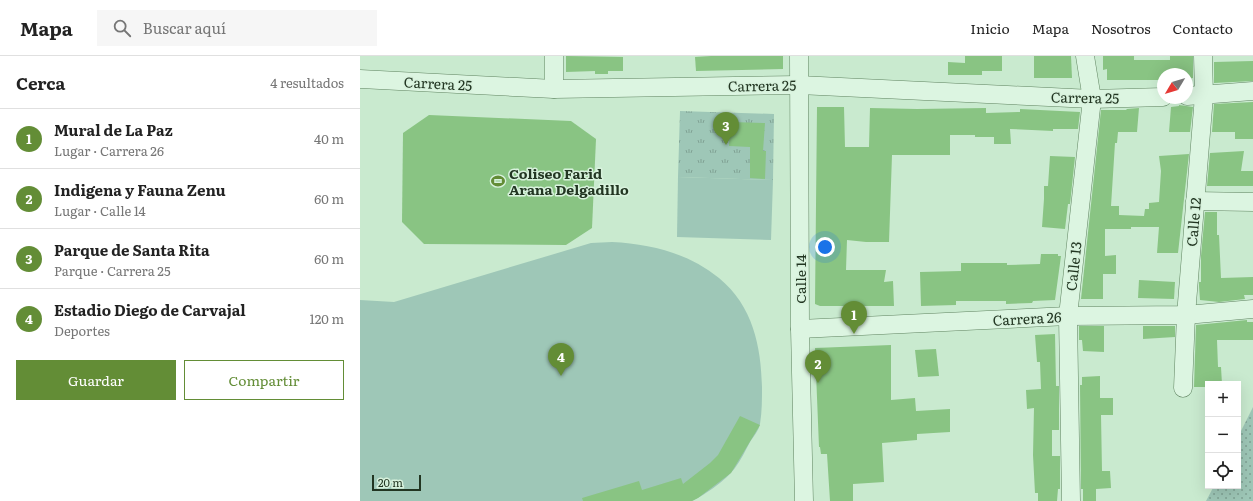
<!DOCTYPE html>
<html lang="es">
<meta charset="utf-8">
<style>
:root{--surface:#fff;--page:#f6f6f6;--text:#222;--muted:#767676;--line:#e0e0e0;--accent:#638d36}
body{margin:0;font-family:Literata,serif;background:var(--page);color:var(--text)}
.controls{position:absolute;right:12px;bottom:12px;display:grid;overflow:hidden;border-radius:0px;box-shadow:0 4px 16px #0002}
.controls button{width:36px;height:36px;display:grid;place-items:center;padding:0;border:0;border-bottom:1px solid var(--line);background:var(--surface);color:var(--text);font:20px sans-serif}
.compass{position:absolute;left:797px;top:12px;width:36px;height:36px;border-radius:50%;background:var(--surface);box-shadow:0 4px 16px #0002;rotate:232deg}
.scale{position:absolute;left:12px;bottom:10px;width:49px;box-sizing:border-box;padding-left:4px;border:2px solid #223622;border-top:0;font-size:11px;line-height:14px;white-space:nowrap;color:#223622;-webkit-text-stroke:3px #d8f2dd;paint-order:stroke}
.you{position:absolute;left:465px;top:191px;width:14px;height:14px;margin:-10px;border:3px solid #fff;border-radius:50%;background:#1a73e8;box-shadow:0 0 0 6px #1a73e833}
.badge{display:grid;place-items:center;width:26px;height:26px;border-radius:50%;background:var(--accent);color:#fff;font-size:13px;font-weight:700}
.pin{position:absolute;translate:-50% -33px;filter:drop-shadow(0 1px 2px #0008)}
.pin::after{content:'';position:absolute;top:21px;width:14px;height:12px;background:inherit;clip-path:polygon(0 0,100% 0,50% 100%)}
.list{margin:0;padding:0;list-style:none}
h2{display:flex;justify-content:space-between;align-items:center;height:52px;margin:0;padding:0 16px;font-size:17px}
h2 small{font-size:13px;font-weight:400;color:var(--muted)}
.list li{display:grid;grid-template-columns:26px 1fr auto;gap:12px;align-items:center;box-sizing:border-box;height:60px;padding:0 16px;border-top:1px solid var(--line)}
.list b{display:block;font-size:15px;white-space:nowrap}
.list p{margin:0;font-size:13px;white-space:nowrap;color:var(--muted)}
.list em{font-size:13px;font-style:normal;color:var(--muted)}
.actions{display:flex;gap:8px;padding:12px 16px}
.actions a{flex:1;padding:9px 0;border:1px solid var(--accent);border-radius:0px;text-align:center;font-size:14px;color:var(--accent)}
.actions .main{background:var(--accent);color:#fff}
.icon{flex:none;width:22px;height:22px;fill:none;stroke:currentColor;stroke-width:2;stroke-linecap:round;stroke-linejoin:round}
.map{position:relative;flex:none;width:893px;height:445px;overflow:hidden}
header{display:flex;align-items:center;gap:24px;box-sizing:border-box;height:56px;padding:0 20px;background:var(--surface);border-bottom:1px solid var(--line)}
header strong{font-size:19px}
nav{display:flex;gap:22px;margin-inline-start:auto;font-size:14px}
.search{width:280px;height:36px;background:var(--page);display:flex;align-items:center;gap:10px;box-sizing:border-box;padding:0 14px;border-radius:0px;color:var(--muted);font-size:15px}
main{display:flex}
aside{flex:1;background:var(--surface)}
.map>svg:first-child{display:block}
.grass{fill:url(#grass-dots)}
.park{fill:url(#park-tufts)}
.pitch{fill:#9ec7b7}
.building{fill:#89c483}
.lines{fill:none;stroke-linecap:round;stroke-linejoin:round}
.minor-casing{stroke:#608461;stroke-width:19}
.minor{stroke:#dcf5e1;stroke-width:18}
.labels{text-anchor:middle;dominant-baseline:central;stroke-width:3;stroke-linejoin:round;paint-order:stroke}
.street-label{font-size:14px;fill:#223622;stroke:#d8f2dd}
.poi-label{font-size:14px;font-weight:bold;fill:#223622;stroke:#d8f2dd;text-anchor:start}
</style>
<header>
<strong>Mapa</strong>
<div class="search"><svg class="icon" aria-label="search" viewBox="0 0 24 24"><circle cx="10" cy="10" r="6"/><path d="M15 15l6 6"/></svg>Buscar aquí</div>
<nav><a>Inicio</a><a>Mapa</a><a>Nosotros</a><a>Contacto</a></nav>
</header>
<main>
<aside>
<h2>Cerca<small>4 resultados</small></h2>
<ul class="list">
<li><span class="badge">1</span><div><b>Mural de La Paz</b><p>Lugar · Carrera 26</p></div><em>40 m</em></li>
<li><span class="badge">2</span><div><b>Indigena y Fauna Zenu</b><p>Lugar · Calle 14</p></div><em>60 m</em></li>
<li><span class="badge">3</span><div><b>Parque de Santa Rita</b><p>Parque · Carrera 25</p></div><em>60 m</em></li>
<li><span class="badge">4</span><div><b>Estadio Diego de Carvajal</b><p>Deportes</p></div><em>120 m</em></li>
</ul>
<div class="actions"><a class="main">Guardar</a><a>Compartir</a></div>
</aside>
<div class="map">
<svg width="893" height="445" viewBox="0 0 893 445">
<defs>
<pattern id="grass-dots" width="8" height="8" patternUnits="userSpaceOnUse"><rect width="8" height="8" fill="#9ec7b7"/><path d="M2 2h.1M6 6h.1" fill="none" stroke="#80a294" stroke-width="1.8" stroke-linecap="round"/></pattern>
<pattern id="park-tufts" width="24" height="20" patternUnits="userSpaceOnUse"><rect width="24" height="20" fill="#9ec7b7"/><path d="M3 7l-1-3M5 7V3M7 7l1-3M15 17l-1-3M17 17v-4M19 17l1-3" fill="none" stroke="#80a294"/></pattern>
</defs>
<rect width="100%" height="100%" fill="#c9eacf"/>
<!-- grass -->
<path class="grass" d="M893,351V445H846L854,430H878V381Z"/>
<!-- park -->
<path class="park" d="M320,55L414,58L413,124L318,121Z"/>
<!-- pitch -->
<g class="pitch">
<path d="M318,121L413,124L411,184L317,181Z"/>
<path d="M252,186C291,188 328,197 359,222C393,250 401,290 402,331C402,343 402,356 400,368C399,374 393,381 390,386C385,395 381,404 375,412C366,424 345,439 332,445H0V244L34,246L231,187Z"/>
</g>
<!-- building -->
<g class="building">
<path d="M206,0L263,1V15H248V18H235V15L206,16Z"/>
<path d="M351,0H423V13L336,15L335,1Z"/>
<path d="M605,0H642V15H622V19H588V6L605,7Z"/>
<path d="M674,0H711L712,22H674Z"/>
<path d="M743,0H774V4H810V0H833V22L827,23V18H803V24H747V13L743,14Z"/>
<path d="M893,5V25L854,27V6Z"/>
<path d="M893,46V83H875V76H852L854,48Z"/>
<path d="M819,49L833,51L830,76H809L811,51L819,50Z"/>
<path d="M457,51H484L485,91H509L510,52L557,53L626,52V57L660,56V53L720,56L718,73H693V75L650,73L651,88H634V81H615V79H590V99H532L529,186H506L487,184L486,214H526L524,226L533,225L534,250H460L455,248Z"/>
<path d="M779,52L777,76H758L757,87H755L751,150H759V159L784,160L785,153H789V147L799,146L801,115L799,100L829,98L818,197H797L799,171H771V173H745V200L756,199V218H743V243H721L741,54H766L767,53Z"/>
<path d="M69,59L211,65L236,83L232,172L206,189L64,188L42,166L43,77Z"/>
<path d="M370,66L405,67L403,95H406L405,123L390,122V91L369,90Z"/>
<path d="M884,95L881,115H893V130H847L850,97Z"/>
<path d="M690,100L715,101L710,148H708L705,173L682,171L684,143V130H688Z"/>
<path d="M845,156H857V179H859L861,222L893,221V239H884L885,243L859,246L840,244L839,230V226H841V200Z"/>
<path d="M681,198H698V200H701L695,244L673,245L672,247L646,248V245H596V249L561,250L560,216L601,215V207H647V209L680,208Z"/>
<path d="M779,224L815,226L814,243L778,242Z"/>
<path d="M887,264V266H893V284H857L858,311H861L862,328H848V331H834L836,269Z"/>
<path d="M719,270H744V296L723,295L722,284H719Z"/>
<path d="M783,270H815V281L783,283Z"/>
<path d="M695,278L696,330H699V374H692V400H700V433H698L697,445H678V437H675L673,399L674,352L667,353L666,334L681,333L680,306H677L675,279Z"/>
<path d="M531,289V344L555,342L556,355L590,353V376L557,378V384L522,387L524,426L493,428V445H470L467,398H461L460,391H459L455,292Z"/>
<path d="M576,293L579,320L558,321L555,294Z"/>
<path d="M740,320V342H753V359H741L742,415H750L751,432L736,433V445H723V433H721L720,329H722V321Z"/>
<path d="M380,360L400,369L371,417L338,442L332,445H223L222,442L279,425L282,434L321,422L323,428L350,407L358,399Z"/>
</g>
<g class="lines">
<!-- minor casing -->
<g class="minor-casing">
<g id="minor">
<path d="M439,0L440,273L444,445"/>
<path d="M0,23L194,33L439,29L732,43L803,41"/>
<path d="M194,33V0"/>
<path d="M827,40L893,35"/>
<path d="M835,145L893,146"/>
<path d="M440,273L708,260L826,259L893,253"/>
<path d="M823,332L826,259L844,40L843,0"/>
<path d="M711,445L708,260L732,43L725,0"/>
</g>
</g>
<!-- minor -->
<use href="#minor" class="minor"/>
</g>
<!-- icons -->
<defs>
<g id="stadium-bare" transform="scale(1.08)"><path d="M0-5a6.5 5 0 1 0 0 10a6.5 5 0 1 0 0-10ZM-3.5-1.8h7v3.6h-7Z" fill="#638d36" stroke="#d8f2dd" stroke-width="2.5" paint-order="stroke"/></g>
</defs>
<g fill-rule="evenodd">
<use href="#stadium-bare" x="138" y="125"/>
</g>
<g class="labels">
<!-- street labels -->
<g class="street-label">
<text transform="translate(78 27) rotate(3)">Carrera 25</text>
<text transform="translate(402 29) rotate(-1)">Carrera 25</text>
<text transform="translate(725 41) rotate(1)">Carrera 25</text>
<text transform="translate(833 166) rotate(-85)">Calle 12</text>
<text transform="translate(713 210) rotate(-84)">Calle 13</text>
<text transform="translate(440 223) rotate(-90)">Calle 14</text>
<text transform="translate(667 262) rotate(-3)">Carrera 26</text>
</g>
<!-- poi labels -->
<g class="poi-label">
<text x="149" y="117">Coliseo Farid<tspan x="149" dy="16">Arana Delgadillo</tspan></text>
</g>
</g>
</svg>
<div class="controls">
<button>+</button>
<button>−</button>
<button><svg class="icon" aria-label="locate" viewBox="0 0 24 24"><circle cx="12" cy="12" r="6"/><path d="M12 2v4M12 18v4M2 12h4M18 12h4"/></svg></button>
</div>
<svg class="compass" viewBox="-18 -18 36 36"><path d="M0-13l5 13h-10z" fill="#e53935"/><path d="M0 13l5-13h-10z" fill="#767676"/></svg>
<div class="scale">20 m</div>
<div class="you"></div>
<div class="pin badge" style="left:494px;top:278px">1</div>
<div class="pin badge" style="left:458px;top:327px">2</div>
<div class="pin badge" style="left:366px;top:89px">3</div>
<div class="pin badge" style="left:201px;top:320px">4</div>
</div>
</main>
